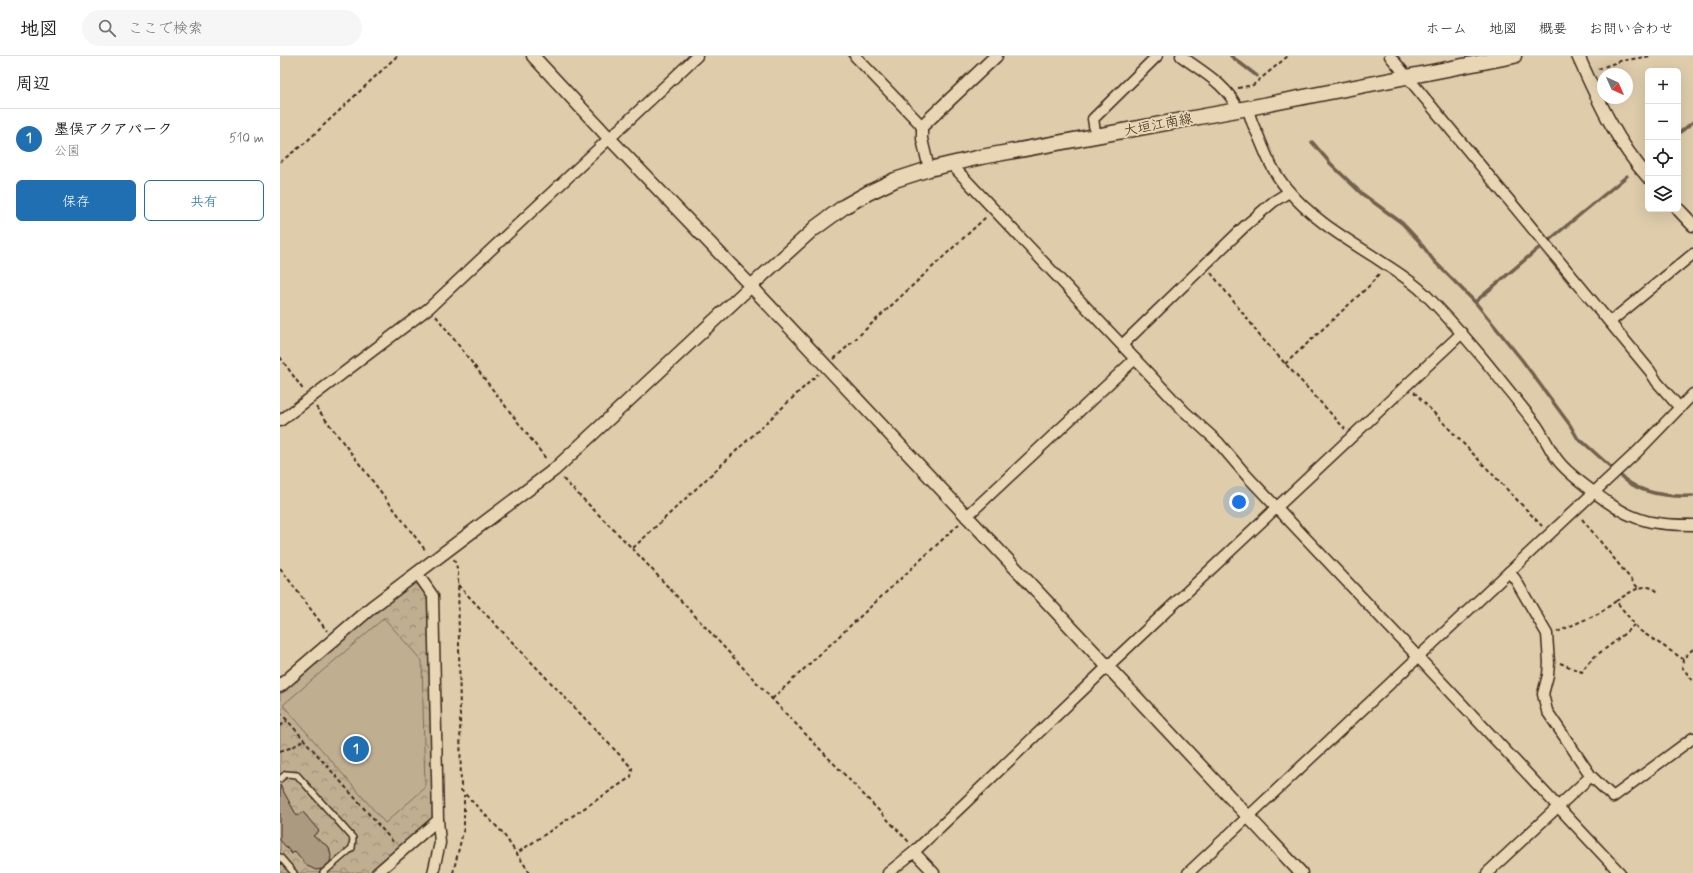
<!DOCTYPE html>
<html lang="ja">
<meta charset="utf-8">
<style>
:root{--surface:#fff;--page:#f6f6f6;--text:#202124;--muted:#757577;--line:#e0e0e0;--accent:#1f6fb2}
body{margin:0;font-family:Mynerve,"Klee One",sans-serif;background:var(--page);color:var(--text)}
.controls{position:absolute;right:12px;top:12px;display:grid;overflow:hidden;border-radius:6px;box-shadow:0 4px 16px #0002}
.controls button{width:36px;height:36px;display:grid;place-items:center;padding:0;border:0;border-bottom:1px solid var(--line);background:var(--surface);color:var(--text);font:20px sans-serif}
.compass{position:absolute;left:1317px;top:12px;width:36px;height:36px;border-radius:50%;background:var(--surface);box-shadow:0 4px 16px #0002;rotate:135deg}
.you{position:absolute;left:959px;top:446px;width:14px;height:14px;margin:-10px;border:3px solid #fff;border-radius:50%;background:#1a73e8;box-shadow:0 0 0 6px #1a73e833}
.badge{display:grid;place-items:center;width:26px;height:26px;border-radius:50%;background:var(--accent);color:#fff;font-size:13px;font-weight:700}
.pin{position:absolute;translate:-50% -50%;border:2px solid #fff;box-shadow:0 1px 4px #0006}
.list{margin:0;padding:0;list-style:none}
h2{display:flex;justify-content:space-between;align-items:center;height:52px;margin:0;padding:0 16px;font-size:17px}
h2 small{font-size:13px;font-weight:400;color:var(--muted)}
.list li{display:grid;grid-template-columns:26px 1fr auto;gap:12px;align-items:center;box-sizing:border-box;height:60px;padding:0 16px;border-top:1px solid var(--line)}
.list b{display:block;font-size:15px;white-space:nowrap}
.list p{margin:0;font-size:13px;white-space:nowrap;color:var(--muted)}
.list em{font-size:13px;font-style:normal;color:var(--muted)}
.actions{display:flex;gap:8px;padding:12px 16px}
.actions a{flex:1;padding:9px 0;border:1px solid var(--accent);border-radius:6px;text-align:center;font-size:14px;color:var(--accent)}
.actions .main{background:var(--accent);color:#fff}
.icon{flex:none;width:22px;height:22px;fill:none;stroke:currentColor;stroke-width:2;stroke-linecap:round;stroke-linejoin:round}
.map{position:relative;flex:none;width:1413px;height:817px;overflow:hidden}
header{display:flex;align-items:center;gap:24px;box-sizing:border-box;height:56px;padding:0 20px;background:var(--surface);border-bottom:1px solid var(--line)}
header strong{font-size:19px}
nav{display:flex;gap:22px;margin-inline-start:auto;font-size:14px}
.search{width:280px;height:36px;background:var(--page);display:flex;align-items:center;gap:10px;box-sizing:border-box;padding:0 14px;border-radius:22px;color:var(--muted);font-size:15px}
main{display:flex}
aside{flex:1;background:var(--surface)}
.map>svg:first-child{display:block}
.forest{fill:url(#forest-crowns);stroke:#7e6c58}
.pitch{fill:#c0ae91;stroke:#7e6c58}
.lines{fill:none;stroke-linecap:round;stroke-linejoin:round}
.stream{stroke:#72614d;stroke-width:3.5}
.building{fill:#ab9980;stroke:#3b2a1e}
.service-casing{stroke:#3b2a1e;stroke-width:8}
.minor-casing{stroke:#3b2a1e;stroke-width:13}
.tertiary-casing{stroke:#3b2a1e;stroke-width:15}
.secondary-casing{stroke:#3b2a1e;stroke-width:17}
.path{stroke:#3b2a1e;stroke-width:2;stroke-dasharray:4 3;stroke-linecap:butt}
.service{stroke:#e9d6b4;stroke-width:5}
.minor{stroke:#e9d6b4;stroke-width:10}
.tertiary{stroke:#e9d6b4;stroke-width:12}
.secondary{stroke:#e9d6b4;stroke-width:14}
.labels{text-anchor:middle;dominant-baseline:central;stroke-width:4;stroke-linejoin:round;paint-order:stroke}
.street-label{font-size:14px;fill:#3b2a1e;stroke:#e9d6b4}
</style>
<header>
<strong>地図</strong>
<div class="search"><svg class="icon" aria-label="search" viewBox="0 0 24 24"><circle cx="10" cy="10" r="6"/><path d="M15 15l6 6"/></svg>ここで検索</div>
<nav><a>ホーム</a><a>地図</a><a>概要</a><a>お問い合わせ</a></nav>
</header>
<main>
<aside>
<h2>周辺<small></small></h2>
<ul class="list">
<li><span class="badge">1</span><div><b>墨俣アクアパーク</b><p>公園</p></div><em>510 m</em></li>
</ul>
<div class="actions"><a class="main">保存</a><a>共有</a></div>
</aside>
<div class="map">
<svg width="1413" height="817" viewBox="0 0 1413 817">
<defs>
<pattern id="forest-crowns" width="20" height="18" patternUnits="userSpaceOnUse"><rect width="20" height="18" fill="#c0ae91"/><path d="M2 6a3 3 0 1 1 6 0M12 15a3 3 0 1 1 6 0" fill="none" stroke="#9d8e76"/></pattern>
</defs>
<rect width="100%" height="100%" fill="#deccab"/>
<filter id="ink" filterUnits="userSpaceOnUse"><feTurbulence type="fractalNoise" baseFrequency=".025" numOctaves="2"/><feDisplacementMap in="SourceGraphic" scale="8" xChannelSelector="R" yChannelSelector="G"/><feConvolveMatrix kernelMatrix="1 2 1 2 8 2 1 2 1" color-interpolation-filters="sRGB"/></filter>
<g filter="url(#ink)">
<!-- forest -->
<path class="forest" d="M132,528L139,529L147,541L154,749L151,765L89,817H0V638L106,547Z"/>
<!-- pitch -->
<path class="pitch" d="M104,562L142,605L145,732L105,767L3,649Z"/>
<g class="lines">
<!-- stream -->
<g class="stream">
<path d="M951,0L977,20"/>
<path d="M1398,78L1413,66"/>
<path d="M1032,86L1051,108L1081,137L1122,167L1139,185L1154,205L1195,246L1242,304L1290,369L1298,383L1304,387L1333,413"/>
<path d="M1268,185L1347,120"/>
<path d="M1195,246L1260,191L1292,230"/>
<path d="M1339,418C1357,438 1387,441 1413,440"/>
</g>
</g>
<!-- building -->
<path class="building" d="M0,729L17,760L23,756L39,775L33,780L49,791L51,800L50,806L42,813L36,814L27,810L15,795L12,798L0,784Z"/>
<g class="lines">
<!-- service casing -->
<g class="service-casing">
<g id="service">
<path d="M0,723L6,718L17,719L73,782L72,792L43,817"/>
<path d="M0,801L14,817"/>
</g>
</g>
<!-- minor casing -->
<g class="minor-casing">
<g id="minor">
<path d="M575,0L642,70V83L649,113"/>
<path d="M901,0C921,15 948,29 958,54"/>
<path d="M1110,0L1370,315L1377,326L1400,352"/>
<path d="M968,52C970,62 973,70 978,79C986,99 993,117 1008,134C1032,163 1065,182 1096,202C1113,214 1130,223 1145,238C1185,278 1219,322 1254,366C1264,378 1269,395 1280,407C1293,422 1310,433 1326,445C1356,467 1378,469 1413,469"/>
<path d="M816,81L813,63L877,0"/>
<path d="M671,108L904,355L938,386L967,420L1138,601L1340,817"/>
<path d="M1330,266L1413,198"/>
<path d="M842,289L965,170L993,146L1009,136"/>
<path d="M0,365L149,252L417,0"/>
<path d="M686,461L855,303"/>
<path d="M1229,516L1235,523L1267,578L1269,607L1268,619L1263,638L1267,655L1311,720L1333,741L1413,682"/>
<path d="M634,796L654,817"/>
<path d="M97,817L158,764L153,540L137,517"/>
<path d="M153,817L160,787L158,764"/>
<path d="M608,817L634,796L827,611L1182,277"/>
<path d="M908,817L1358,395L1413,338"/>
<path d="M1207,817L1311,720"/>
</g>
</g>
<!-- tertiary casing -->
<g class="tertiary-casing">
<g id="tertiary">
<path d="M253,0L329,82L471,230L1021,817"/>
<path d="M1298,0C1317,42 1337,87 1368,121"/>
<path d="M642,70L716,0"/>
<path d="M1398,153L1413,169"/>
<path d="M0,630L92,551L274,414L471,230L535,172"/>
</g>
</g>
<!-- secondary casing -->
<g class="secondary-casing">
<path id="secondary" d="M535,172L565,150L588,137L615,124L649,113L701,101L968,52L1234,0"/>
</g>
<!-- path -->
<g class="path">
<path d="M1318,13L1340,5L1371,0"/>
<path d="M958,32L973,29L1008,0"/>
<path d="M0,106L25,87L117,0"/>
<path d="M931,217L973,270L979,279L1065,373"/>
<path d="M156,260L267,404"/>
<path d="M0,301L24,335"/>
<path d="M554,303L707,160"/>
<path d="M1005,308L1089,230L1099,218"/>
<path d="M1134,336L1262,470"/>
<path d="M36,351L146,495"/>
<path d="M283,423L353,493L492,643L629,786"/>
<path d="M1302,463L1358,532"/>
<path d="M353,492L538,318"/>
<path d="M174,503L178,515L181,734L222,776L250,817"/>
<path d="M0,512L47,575"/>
<path d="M178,529L352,712L351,721L237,797"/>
<path d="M1336,545C1350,537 1365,523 1379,537"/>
<path d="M1277,576L1320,557L1336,545L1359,574L1403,603"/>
<path d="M1413,593L1403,603L1402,611L1413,625"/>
<path d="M1280,607L1302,616C1308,605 1315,600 1325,593C1335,586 1345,577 1354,569"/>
<path d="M492,643L679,468"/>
<path d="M0,656L115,788"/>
<path d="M0,670L7,665"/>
<path d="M0,695L13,691L23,684"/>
<path d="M173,817L184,772V739"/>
</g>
<!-- service -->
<use href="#service" class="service"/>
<!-- minor -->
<use href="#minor" class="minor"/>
<!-- tertiary -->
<use href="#tertiary" class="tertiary"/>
<!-- secondary -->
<use href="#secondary" class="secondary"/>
</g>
</g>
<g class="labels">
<!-- street labels -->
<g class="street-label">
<text transform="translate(878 69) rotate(-11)">大垣江南線</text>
</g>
</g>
</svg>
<div class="controls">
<button>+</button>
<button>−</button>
<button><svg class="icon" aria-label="locate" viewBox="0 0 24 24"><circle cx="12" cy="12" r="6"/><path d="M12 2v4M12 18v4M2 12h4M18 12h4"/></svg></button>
<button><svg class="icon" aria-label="layers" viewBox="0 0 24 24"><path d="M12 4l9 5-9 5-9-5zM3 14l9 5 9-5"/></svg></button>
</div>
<svg class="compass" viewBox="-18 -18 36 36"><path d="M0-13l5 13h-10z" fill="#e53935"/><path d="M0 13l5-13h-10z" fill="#757577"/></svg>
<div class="you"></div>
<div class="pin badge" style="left:76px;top:693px">1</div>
</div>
</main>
